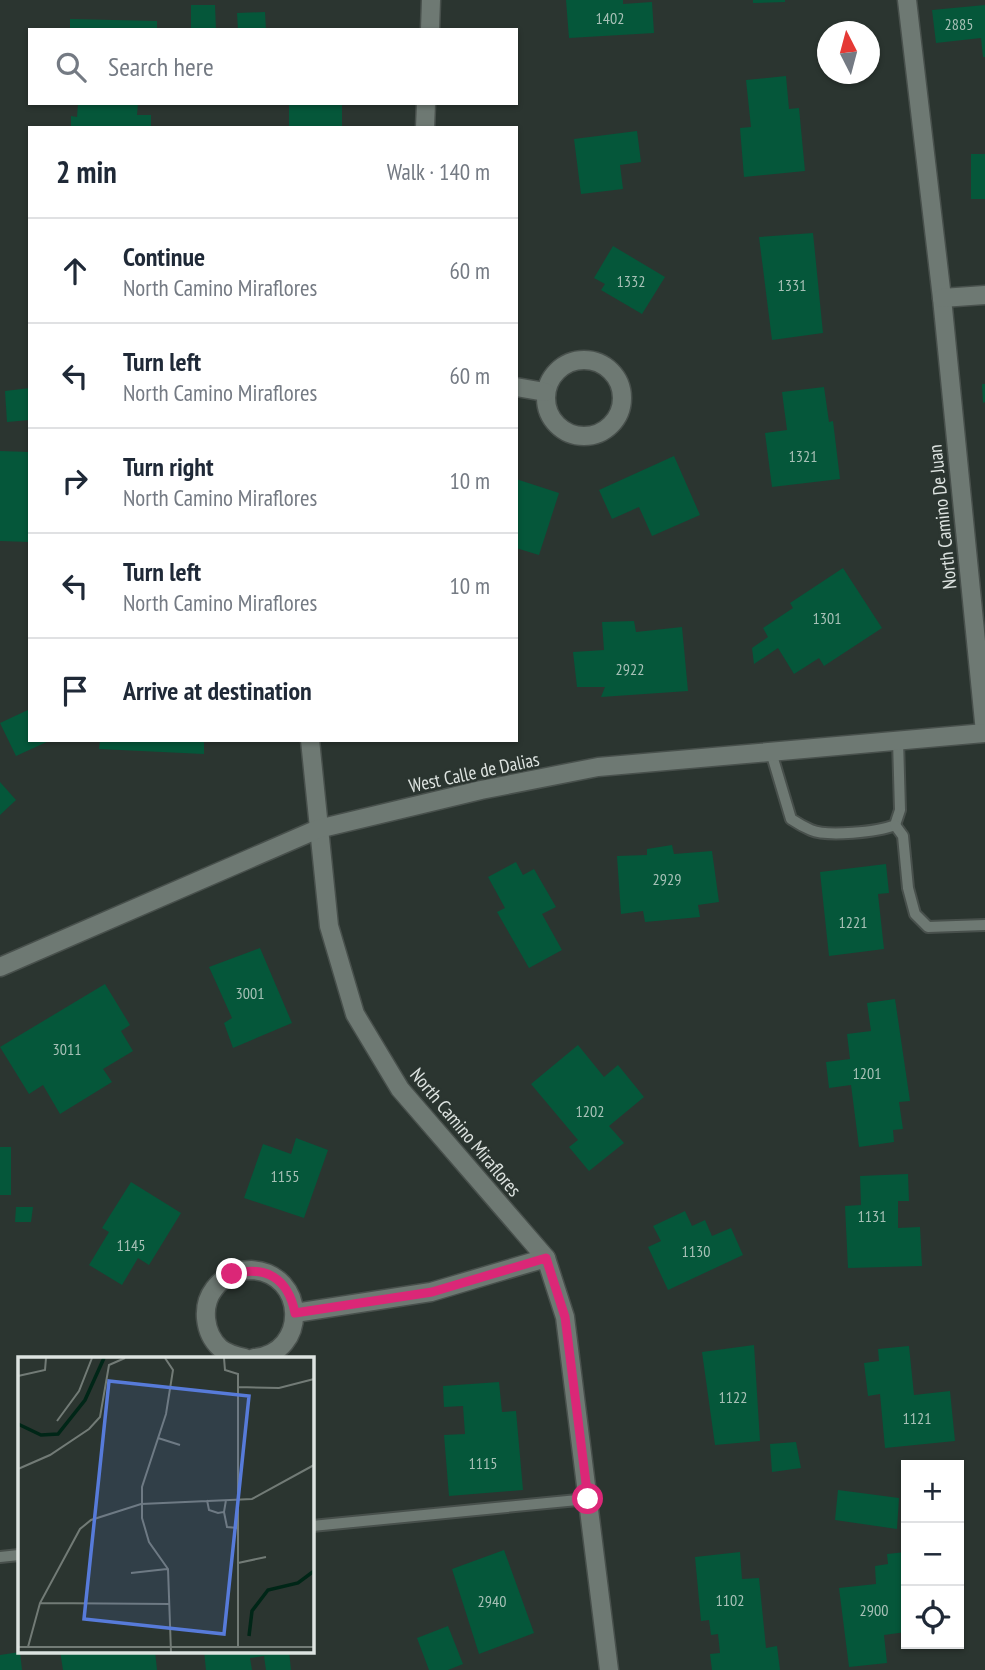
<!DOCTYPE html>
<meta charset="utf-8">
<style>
:root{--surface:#fff;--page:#f6f6f7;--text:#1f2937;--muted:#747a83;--line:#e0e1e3}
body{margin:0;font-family:"PT Sans Narrow",sans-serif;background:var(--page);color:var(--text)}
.controls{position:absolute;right:21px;bottom:21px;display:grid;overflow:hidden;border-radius:0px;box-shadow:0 2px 5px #0004}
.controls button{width:63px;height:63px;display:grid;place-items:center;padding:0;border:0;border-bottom:2px solid var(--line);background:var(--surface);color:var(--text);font:35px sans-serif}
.compass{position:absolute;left:817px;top:21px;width:63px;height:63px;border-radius:50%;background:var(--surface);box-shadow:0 2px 5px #0004;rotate:354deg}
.stop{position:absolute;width:21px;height:21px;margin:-16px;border:5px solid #db2777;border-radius:50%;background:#fff}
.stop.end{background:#db2777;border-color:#fff;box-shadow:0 2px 7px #0008}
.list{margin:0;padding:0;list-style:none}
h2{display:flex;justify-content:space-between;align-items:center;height:91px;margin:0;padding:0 28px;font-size:30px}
h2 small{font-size:23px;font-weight:400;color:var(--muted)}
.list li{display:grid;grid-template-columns:46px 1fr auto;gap:21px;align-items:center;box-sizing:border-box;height:105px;padding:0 28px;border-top:2px solid var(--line)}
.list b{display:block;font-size:26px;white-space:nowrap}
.list p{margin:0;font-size:23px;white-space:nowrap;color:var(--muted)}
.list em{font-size:23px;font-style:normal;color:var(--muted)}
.icon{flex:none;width:38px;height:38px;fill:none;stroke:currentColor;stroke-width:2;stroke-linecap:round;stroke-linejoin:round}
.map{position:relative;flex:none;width:985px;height:1670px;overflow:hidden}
.search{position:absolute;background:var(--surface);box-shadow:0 2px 5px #0004;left:28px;top:28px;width:490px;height:77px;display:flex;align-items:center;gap:18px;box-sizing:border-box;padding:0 24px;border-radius:0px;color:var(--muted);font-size:26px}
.panel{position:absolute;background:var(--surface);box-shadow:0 2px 5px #0004;left:28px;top:126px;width:490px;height:616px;border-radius:0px}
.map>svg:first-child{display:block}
.building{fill:#05573a}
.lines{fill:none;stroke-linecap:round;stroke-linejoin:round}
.lane-casing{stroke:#48504c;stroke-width:14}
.street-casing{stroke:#48504c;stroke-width:21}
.lane{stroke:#6e7973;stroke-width:10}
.street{stroke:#6e7973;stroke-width:18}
.route{stroke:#db2777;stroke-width:9}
.labels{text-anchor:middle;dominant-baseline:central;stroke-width:5;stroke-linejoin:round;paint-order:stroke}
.number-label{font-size:16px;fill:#a7c0b6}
.street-label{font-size:19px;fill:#dde3e0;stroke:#2b3530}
.inset-river{fill:none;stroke:#002617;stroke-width:3.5}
.inset-road{fill:none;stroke:#727b76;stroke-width:2}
.view{fill:#577bda;fill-opacity:0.15;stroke:#577bda;stroke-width:3.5}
.inset-edge{fill:none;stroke:#dde3e0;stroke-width:3.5}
</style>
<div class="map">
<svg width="985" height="1670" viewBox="0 0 985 1670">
<rect width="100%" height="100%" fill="#2b3530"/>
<!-- building -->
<g class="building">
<path d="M566,0H623V4L652,2L654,33L569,38Z"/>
<path d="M753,0H785V2L753,3Z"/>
<path d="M191,5H215L216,30H191Z"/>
<path d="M985,5V57H983L981,38L936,43L932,10Z"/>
<path d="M265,12L266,30H238L237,13Z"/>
<path d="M70,19L157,21V30H70Z"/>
<path d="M786,76L789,109L799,108L805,171L744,177L740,128L751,127L746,80Z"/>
<path d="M78,103H138L137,115H151V128H71V116L77,117Z"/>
<rect x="289" y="103" width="53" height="25"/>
<path d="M637,131L641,162L620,165L623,189L581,194L574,139Z"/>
<rect x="971" y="154" width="14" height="45"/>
<path d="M813,233L823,333L772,340L759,237Z"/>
<path d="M613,246L665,277L642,314L601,290L605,284L594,278Z"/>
<path d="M982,384H985V402L983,403Z"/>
<path d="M824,387L829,422L833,421L840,479L772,487L765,433L787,430L782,392Z"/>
<path d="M30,388V420L7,422L5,391Z"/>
<path d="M0,451L30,452V542L0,541Z"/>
<path d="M674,456L700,515L652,536L639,507L612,519L599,490Z"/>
<path d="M516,479L559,493L539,555L516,548Z"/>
<path d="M843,568L882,628L824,666L819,658L794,674L778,648L754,664L752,648L768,637L763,628L793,608L790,603Z"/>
<path d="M634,621L636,632L682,627L688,691L601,697L605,687H577L573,652L604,650L602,622Z"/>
<path d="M30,709V740H51L16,756L0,723Z"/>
<path d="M100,740H204V754L99,749Z"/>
<path d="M0,782L16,800L0,815Z"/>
<path d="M672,845L674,854L712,851L719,902L698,905L700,917L645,922L643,911L621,914L617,856L647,855V849Z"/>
<path d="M516,862L523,875L534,869L556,907L542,914L562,950L529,968L497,912L505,908L488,877Z"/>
<path d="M886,864L889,893L878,894L884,949L829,956L820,872Z"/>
<path d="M260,948L292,1023L233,1048L224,1023L232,1018L209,967Z"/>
<path d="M105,984L130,1025L121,1031L133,1051L103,1069L112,1082L60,1114L43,1085L29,1094L0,1047Z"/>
<path d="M895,999L910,1101L899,1102L903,1129L893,1130L894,1142L859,1147L851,1085L829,1088L826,1062L850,1059L847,1034L871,1031L867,1003Z"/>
<path d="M578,1045L604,1077L618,1065L644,1097L609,1126L624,1143L589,1171L569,1147L578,1140L531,1084Z"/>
<path d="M296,1138L328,1150L304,1218L244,1198L263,1144L291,1154Z"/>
<rect x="0" y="1147" width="11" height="48"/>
<path d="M908,1174L909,1201H898V1228L920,1227L922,1266L848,1268L845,1206L861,1205L860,1176Z"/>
<path d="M131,1182L181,1213L149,1265L138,1258L122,1285L89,1265L109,1232L102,1228Z"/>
<path d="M16,1207H33L31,1222H15Z"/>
<path d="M685,1211L692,1226L705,1220L712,1236L731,1228L743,1255L668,1290L648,1247L661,1241L653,1226Z"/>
<path d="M754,1345L760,1441L715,1445L702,1352Z"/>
<path d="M909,1346L914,1395L950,1391L955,1441L885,1448L880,1394L868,1396L864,1363L879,1361L878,1349Z"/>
<path d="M499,1382L502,1412L516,1411L523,1490L449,1496L444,1435L465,1434L463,1406L444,1407L443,1386Z"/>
<path d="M796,1442L801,1468L772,1472L770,1444Z"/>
<path d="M838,1490L899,1498L897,1529L835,1520Z"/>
<path d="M504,1550L534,1633L479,1654L452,1569Z"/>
<path d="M740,1552L742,1579L759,1578L766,1648L777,1646L780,1670H712L710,1654L720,1653L718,1634L711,1635L709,1620L701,1621L695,1557Z"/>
<path d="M906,1552V1632L884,1635L887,1663L849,1667L839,1588L876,1584L875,1566L888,1564L887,1554Z"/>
<path d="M448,1626L463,1664L448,1670H429L417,1638Z"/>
<path d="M915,1644H944L945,1645L916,1649Z"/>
<path d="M60,1651H155L157,1670H63Z"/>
<path d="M204,1651H289L291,1670H266L264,1656L250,1658L252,1670H206Z"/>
<path d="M20,1652L22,1670H0V1655Z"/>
</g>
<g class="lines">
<!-- lane casing -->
<g class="lane-casing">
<g id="lane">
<path d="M771,752L791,819C797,823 804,827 811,830C827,837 878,832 895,825L900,810L898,740"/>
<path d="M895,825L903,836L908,888L915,914L928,927L985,925"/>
<path d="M312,1526L588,1499"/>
<path d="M0,1557L19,1555"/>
</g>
</g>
<!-- street casing -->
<g class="street-casing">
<g id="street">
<path d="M907,0L942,298L985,732"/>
<path d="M430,30L431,0"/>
<path d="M425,128L426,103"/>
<path d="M942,298L985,295"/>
<circle cx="584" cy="398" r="38"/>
<path d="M516,387L545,392"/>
<path d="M310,740L329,926L355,1014L400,1089L546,1258L565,1317L609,1670"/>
<path d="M0,967L318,829L481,790L598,767L985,733"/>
<path d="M295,1313L431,1292L546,1258"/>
<path d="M245,1358C236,1356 227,1354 220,1348C204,1333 201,1306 214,1289C223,1277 236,1270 251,1270C307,1273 309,1353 254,1358"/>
</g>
</g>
<!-- lane -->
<use href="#lane" class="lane"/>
<!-- street -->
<use href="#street" class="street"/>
</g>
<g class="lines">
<!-- route -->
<path class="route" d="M232,1274C266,1265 288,1278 295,1313L432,1292L546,1258L565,1317L588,1499"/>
</g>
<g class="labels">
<!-- number labels -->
<g class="number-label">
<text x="610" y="18">1402</text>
<text x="959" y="24">2885</text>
<text x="631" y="281">1332</text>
<text x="792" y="285">1331</text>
<text x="803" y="456">1321</text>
<text x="827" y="618">1301</text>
<text x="630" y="669">2922</text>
<text x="667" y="879">2929</text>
<text x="853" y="922">1221</text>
<text x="250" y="993">3001</text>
<text x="67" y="1049">3011</text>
<text x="867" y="1073">1201</text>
<text x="590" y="1111">1202</text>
<text x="285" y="1176">1155</text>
<text x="872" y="1216">1131</text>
<text x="131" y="1245">1145</text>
<text x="696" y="1251">1130</text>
<text x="733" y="1397">1122</text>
<text x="917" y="1418">1121</text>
<text x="483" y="1463">1115</text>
<text x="730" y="1600">1102</text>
<text x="492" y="1601">2940</text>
<text x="874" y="1610">2900</text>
</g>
<!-- street labels -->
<g class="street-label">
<text transform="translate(942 517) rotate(-96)">North Camino De Juan</text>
<text transform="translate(474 772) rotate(-12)">West Calle de Dalias</text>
<text transform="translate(466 1132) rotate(50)">North Camino Miraflores</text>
</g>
</g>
<!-- overview -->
<g transform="translate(18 1357)">
<rect width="296" height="296" fill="#2b3530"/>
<path class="inset-river" d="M0,67L23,78L40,77L67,43L86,1M231,279L234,254L250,233L280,226L296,214"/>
<path class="inset-road" d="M147,1L155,13L148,57L124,130V161L131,185L150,212L153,295M206,1L207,13L220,17V291M0,19L27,13L28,1M220,30L261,31L296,22M39,64L61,34L74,1M140,81L162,88M0,112L32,98L71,72L82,60L91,8L107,1M189,143L191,153L200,156L206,155L208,143M206,155L209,170L220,171M220,206L248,200M113,216L149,212M22,246L152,247M0,290H296M10,290L22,246L62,172L73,163L123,147L234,142L296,108"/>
<path class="view" d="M91,24L231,39L206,277L66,262Z"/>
<rect width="296" height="296" class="inset-edge"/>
</g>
</svg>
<div class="controls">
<button>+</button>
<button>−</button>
<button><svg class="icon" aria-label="locate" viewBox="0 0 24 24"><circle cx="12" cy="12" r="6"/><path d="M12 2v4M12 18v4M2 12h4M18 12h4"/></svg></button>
</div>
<svg class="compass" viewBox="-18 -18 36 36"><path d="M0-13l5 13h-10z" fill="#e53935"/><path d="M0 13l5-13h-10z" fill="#747a83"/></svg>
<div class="stop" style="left:588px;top:1499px"></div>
<div class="stop end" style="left:232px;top:1274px"></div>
<div class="search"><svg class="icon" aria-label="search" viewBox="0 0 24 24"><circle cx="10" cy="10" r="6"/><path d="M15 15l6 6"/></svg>Search here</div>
<section class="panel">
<h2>2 min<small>Walk · 140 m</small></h2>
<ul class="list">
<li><svg class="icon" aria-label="ahead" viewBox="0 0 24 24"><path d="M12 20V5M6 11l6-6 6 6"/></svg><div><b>Continue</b><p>North Camino Miraflores</p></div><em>60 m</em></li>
<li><svg class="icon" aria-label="left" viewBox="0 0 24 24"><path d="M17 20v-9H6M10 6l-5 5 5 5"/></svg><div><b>Turn left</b><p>North Camino Miraflores</p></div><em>60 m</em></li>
<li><svg class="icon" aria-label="right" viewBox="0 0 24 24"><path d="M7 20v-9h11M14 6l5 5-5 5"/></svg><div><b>Turn right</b><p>North Camino Miraflores</p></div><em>10 m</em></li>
<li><svg class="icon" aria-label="left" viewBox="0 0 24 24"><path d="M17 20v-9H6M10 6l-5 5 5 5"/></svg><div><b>Turn left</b><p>North Camino Miraflores</p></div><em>10 m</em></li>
<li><svg class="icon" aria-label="arrive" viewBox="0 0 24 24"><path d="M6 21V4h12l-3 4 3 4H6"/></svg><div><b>Arrive at destination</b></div></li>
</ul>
</section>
</div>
